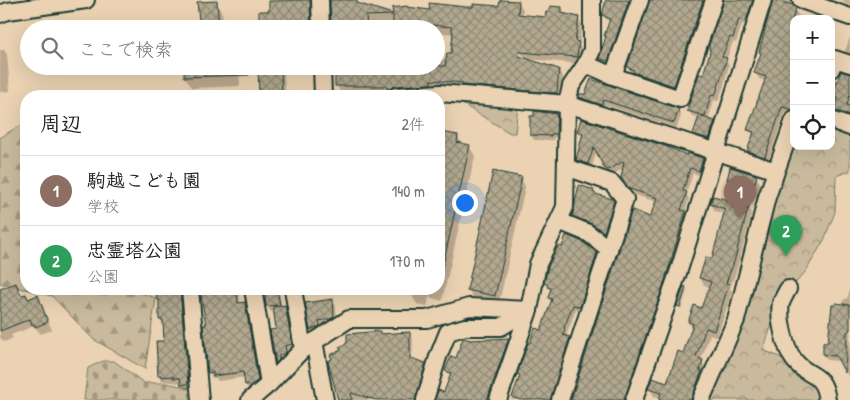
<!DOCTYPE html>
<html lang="ja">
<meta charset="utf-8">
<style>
:root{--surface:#fff;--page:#f2f2f2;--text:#202124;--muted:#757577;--line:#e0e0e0;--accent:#d1495b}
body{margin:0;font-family:"Patrick Hand","Klee One",sans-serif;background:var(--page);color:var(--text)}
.controls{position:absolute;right:15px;top:15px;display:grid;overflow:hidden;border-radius:10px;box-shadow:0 5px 20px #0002}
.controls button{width:45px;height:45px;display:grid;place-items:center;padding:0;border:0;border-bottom:1px solid var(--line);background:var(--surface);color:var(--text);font:25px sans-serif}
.you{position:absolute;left:464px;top:202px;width:18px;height:18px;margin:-12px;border:4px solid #fff;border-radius:50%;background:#1a73e8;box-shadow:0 0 0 8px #1a73e833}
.badge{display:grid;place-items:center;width:32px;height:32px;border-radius:50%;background:var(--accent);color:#fff;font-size:16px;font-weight:700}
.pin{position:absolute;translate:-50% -41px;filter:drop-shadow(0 1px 2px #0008)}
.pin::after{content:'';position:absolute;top:26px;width:18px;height:15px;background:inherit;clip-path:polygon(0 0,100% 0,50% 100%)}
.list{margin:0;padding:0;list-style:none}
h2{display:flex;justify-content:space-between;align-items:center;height:65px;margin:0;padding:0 20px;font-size:21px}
h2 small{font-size:16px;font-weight:400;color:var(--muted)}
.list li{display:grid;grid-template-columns:32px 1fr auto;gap:15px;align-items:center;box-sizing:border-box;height:70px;padding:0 20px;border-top:1px solid var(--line)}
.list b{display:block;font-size:19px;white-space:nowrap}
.list p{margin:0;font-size:16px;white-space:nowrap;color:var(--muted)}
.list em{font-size:16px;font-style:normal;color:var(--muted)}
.icon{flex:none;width:28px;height:28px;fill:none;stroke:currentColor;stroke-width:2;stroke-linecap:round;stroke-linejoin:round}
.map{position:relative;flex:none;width:850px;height:400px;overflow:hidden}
.search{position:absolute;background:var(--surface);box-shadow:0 5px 20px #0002;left:20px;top:20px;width:425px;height:55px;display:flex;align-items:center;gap:12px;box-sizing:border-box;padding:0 18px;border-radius:28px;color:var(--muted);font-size:19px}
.panel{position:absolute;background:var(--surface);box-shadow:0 5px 20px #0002;left:20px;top:90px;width:425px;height:205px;border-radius:20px}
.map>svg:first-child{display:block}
.forest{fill:url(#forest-firs);stroke:#747c68}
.cemetery{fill:url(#cemetery-stones);stroke:#747c68}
.park{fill:url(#park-crowns);stroke:#747c68}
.shadow{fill:#0003;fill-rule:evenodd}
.building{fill:url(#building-cross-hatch);stroke:#1f3d34}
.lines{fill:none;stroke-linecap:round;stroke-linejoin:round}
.minor-casing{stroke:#1f3d34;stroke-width:20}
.minor{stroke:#ead2b2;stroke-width:16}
</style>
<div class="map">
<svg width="850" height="400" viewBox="0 0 850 400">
<defs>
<pattern id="forest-firs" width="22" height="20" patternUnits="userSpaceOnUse" patternTransform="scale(1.25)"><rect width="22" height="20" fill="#c9ba9d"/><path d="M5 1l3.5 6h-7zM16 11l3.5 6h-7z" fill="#a39881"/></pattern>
<pattern id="cemetery-stones" width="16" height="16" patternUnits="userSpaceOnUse" patternTransform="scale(1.25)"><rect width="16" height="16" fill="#c9ba9d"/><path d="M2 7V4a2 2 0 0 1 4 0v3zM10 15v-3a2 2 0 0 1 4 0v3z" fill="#a39881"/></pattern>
<pattern id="park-crowns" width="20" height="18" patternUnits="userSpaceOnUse" patternTransform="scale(1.25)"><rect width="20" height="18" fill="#c9ba9d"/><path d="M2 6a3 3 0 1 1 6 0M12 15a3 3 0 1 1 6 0" fill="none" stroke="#a39881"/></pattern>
<pattern id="building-cross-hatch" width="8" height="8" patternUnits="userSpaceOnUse" patternTransform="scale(1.25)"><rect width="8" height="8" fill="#b2a88f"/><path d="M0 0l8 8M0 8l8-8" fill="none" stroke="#908a76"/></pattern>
</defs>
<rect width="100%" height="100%" fill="#ead2b2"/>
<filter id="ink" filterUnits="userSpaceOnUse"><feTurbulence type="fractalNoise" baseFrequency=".02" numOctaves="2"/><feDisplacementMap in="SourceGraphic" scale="10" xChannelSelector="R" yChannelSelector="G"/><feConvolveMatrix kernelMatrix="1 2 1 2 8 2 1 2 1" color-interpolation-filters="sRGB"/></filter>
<g filter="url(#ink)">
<!-- forest -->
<path class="forest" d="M26,125V289H128L156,298L145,369L93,339L52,296L0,283V138L17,127Z"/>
<!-- cemetery -->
<path class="cemetery" d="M103,361H114L144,383H166L190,388L192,400H84L88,368Z"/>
<!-- park -->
<g class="park">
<path d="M459,102L518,105L515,133H510Z"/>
<path d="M831,125L850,132V171L836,176L835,212L824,240L806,271L793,286L774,319L763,350L787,360L815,381L821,400H707L794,131V146H831Z"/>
</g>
<!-- shadow -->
<g class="shadow">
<path d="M295,0H318L314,29H260L270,12L295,2Z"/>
<path d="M609,0H636L611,66L604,64L601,58L610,22L607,20L603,15Z"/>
<path d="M651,0H710L677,91L637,78L635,74L631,73L628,67Z"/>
<path d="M727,0H759L749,26L742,24L736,43L733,42L726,60L729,65L723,88L718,101L714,100L708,120L714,122L717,128L712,144L697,139L694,134L699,118L692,116L689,110L704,77Z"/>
<path d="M773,0H797L794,2V8L798,15L809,19H794V114L785,112L768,162L752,157L749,151L754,136L749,130L766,81L759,79L756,73L762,55L760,52Z"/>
<path d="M842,0H850V5L844,3Z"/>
<path d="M356,1L358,4L394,16L466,8H501L519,2L523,10L522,16L546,18L561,8L565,15L578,18L582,25L579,45L582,50L581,64L528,59L558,70L563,77L561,99L392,93H341L337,86L336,67L334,66H436V59L448,60L452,54L453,34L436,32V29H331ZM517,46L525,58H522L515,47Z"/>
<path d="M216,2L222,13L224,28L232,27L233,29H194L201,28Z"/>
<path d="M850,37V57L845,51Z"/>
<path d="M0,50H4L7,55L10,91L0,92Z"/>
<path d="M239,66L240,86L192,88L185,77Z"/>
<path d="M258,66H319L312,69L284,71L285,90H287L290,96H244V91H260Z"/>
<path d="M850,74V120L838,116L835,110L838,101L836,96V91L831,90V80H839Z"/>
<path d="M580,95L678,110L681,115L677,128L606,105L605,109L583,102Z"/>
<path d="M556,115L559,120L558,138H553V140H534L531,135Z"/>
<path d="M578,131L703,159L706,165L702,176L693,173L686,194L689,199L685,212L688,218L667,286L626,400H571L633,212L651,218L657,202L635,195L622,178L624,168L612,175L609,174L597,151L591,169L580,165L577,160L583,137Z"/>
<path d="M442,133L458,136L462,145L469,146L475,156L442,301L429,297L427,307L417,304L411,294L412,289H439V149Z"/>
<path d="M756,176L761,185L758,197L733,189L728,180Z"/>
<path d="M521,178L525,187L499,303L473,298L468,289Z"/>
<path d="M593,191L595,195L613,202L616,208L607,237L597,229L577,221L573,215Z"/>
<path d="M711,204L748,206L752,213L737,269L730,288L732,292L717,337L710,334L701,360L706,368L696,400H661V398L654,396L650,389L668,384L684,354L693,329L689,322L702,309L710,287L704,285L700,278L713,260L725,214L715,211Z"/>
<path d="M596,254L600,259L583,312L576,309L567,333V337L572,344L555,400H511L520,377L519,374L542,332L552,303L549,298L551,291L546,283Z"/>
<path d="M16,284L22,297L28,300L37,296L52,330L41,334L34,326L11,335L13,338L4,342L0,337V290Z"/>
<path d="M686,288L687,291L681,309L678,306Z"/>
<path d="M158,289H186L191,389L186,390L182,383L162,381L159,375L166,342L164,325L160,319Z"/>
<path d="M200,289H239L240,304L244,303L248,308L261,386L249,390L246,385L245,377L218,381L216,378H212L209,372L204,304Z"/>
<path d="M264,289H288L287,291L279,293L282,307H285L287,311L294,348L287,351L288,357L280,359L279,366L277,362L272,331L278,330L275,311L271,312L267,306Z"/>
<path d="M850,289V379L840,361L827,360L824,355L830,344L844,299H847Z"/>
<path d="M332,301L336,306L337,323L321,327L322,332L314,335L311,330L307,304Z"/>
<path d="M367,333L401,335L410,334L413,339L412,360L425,364L428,369L420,395L403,392L400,400H339L343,351Z"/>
<path d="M508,339L511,345L492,400H437L445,394L450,377L447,371L471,342Z"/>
</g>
<!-- building -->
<g class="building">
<path d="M310,0L311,29H259V11H269V1Z"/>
<path d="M330,0H357V3L393,14L392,8L407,6V7L430,10L429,3L466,7H473V4L499,6L500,0L519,1L518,14L545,17L546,12H549L550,6L562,7V13L579,17L575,41L579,42L577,57L520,52L519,56L559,69L557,92L553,93L463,85V83L431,80V84L395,86L390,89H387V86H335V67L445,66L447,53H451L453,32H452V27L431,25V29L407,24V29H393V15L366,16L367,29H331Z"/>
<path d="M606,0H629L608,61L599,58L606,36H604L610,19L602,15Z"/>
<path d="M650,0H703L674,86L633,72L634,70L627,67Z"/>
<path d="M724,0H753L746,21L739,19L733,38L730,37L722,57L727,58L720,81L715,96L711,95L705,116L687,111L699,74L703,75L710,52L709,45Z"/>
<path d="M773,0L793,5L796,8L793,17L794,110L782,107L765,157L747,151L754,132L747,130L766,77L754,73L761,53L759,52Z"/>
<path d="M217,1L219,29H200L197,2Z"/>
<path d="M184,66H249V75L184,77Z"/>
<path d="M258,66H281L282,96H259Z"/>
<path d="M841,71L850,74V94L847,105L850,106V116L834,110L838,98L834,97L836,93L833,92Z"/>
<path d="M591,79L679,109L674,123L603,100L602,105L579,97V94H585Z"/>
<path d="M534,111L557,114L556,134H551V136L530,135V116H534Z"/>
<path d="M699,116L715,121L709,139L693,134Z"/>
<path d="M581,119L665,146L687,155V153L703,158L699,171L690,168L683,191L687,192L681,210L686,211L665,280L624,400H571L632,210L650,217L657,198L630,189L621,178L624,161L608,170L604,168L594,147L588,164L576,160L583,133L577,132Z"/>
<path d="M441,132L458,135L457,142L470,145L443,265H439V143Z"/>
<path d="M730,167L757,175L753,189L727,180Z"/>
<path d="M493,171L522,177L495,296L467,290Z"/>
<path d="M579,185L594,190L593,192L596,194L612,199L614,201L604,232L592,224L572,216Z"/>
<path d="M713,196L749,205L734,262L726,283L729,284L714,331L706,328L696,357L703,360L700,370H702L691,400H659L661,393L648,389L652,378L667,383L678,351L683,353L693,324L688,322L694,305L701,308L711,282L699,278L706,257L712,258L725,209L710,204Z"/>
<path d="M566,235L583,242L597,253L580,307L573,305L564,328L565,329L563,335L570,337L550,400H520L512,397L520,375L517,374L528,343H530L535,328L541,330L552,299L548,298L551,288L547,287L548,285L544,283L548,267L558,246L562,247Z"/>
<path d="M16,283L21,295L26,294L28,299L38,295L48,322L35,327L34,324L32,325L30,319L0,331V289Z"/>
<path d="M684,286L686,287L680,307L677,306Z"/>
<path d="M156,289H180L188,384L181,385L180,378H173V376L161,377V375L158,376L156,341H164L163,320H159V300L157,299Z"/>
<path d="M200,289H237L238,303L245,302L258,380L253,384L245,385L243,372L213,376V372L208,373L203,325H206Z"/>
<path d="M264,289H277L280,305L266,306Z"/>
<path d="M333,299L334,317L330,319L319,321L320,326L310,330L305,303Z"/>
<path d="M836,303L850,305V330L847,332L845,373L836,356L823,355V342H828L832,305H835Z"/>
<path d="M285,305L292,344L285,346L286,352L284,354L279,355V360L276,363L270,330L276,329L273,307Z"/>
<path d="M380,331V334L410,332V358L426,363L415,400H376L351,393L352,400H338L328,361L332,359L330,355L341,350L339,347L347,343V334Z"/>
<path d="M463,338L471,340L509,338L487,400H435L438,390L444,392L451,373L445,371L451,356L456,358Z"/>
</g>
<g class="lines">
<!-- minor casing -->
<g class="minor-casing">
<g id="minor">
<path d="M320,0L321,29"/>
<path d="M801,0L850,17"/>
<path d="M0,14L8,11L86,0"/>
<path d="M586,64L613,76L680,99L714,0"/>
<path d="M322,66L323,96"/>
<path d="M831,69L835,59L850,64"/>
<path d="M613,76L640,0"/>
<path d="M396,96L440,93L567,104L770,169"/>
<path d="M831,120L850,127"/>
<path d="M566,167L612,183L625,199L609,249"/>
<path d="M559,221L588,233L609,249L560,400"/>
<path d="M190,289L200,400"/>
<path d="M253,289L269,384"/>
<path d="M293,289L303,349"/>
<path d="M788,289C786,293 783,298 781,303C778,318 785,348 794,360C808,379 823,370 827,400"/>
<path d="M314,341L325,400"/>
<path d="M250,400L269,384L303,349L349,319H427L469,307L529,310"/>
<path d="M425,400L438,357L448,332L465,327H501L529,310"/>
<path d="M498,400L529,310L538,264L565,207L567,104L571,86L586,64L592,50V0"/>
<path d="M634,400L680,267L763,0"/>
<path d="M701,400L736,320L767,197L794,120"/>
</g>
</g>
<!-- minor -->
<use href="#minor" class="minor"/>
</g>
</g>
</svg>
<div class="controls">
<button>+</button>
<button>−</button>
<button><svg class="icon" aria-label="locate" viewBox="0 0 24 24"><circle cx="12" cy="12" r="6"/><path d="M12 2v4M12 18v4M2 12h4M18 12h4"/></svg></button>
</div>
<div class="you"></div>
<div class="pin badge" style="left:740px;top:217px;background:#8d6e63">1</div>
<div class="pin badge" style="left:786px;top:256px;background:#2e9e5b">2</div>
<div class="search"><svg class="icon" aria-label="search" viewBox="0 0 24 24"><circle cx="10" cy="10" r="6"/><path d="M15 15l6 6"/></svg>ここで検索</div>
<section class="panel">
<h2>周辺<small>2件</small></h2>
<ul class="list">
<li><span class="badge" style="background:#8d6e63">1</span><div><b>駒越こども園</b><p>学校</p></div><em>140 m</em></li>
<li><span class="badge" style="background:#2e9e5b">2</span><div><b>忠霊塔公園</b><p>公園</p></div><em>170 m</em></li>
</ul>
</section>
</div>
